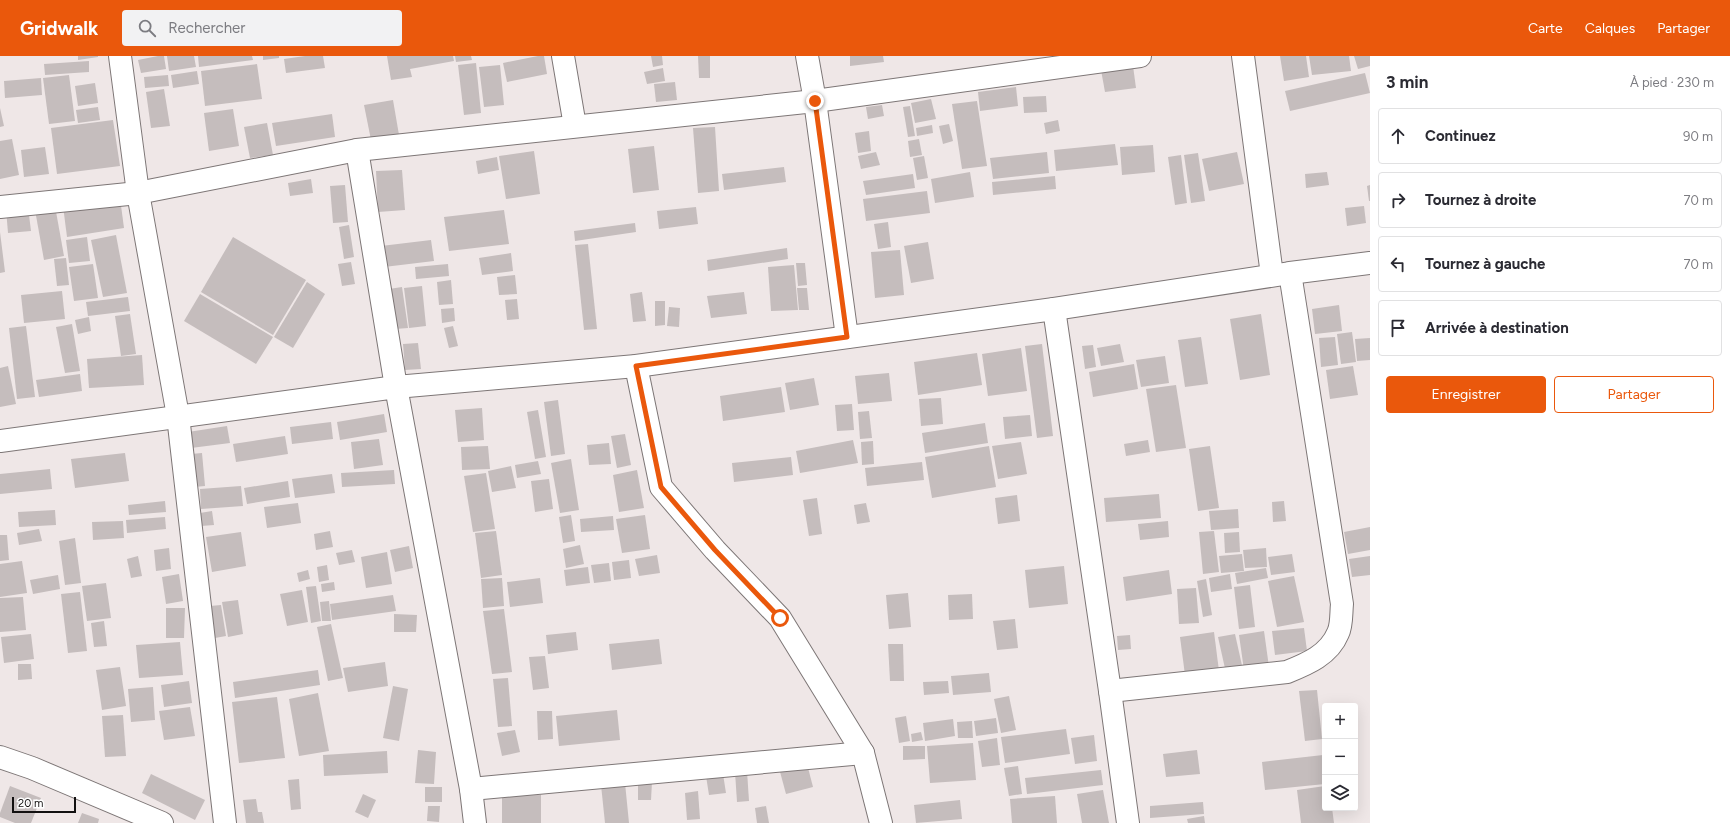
<!DOCTYPE html>
<html lang="fr">
<meta charset="utf-8">
<style>
:root{--surface:#fff;--page:#f2f2f3;--text:#2b2b33;--muted:#7c7c81;--line:#e1e1e2;--accent:#ea580c}
body{margin:0;font-family:Figtree,sans-serif;background:var(--page);color:var(--text)}
.controls{position:absolute;right:12px;bottom:12px;display:grid;overflow:hidden;border-radius:4px;box-shadow:0 4px 16px #0002}
.controls button{width:36px;height:36px;display:grid;place-items:center;padding:0;border:0;border-bottom:1px solid var(--line);background:var(--surface);color:var(--text);font:20px sans-serif}
.scale{position:absolute;left:12px;bottom:10px;width:64px;box-sizing:border-box;padding-left:4px;border:2px solid #121010;border-top:0;font-size:11px;line-height:14px;white-space:nowrap;color:#121010;-webkit-text-stroke:3px #fff;paint-order:stroke}
.stop{position:absolute;width:12px;height:12px;margin:-9px;border:3px solid #ea580c;border-radius:50%;background:#fff}
.stop.end{background:#ea580c;border-color:#fff;box-shadow:0 1px 4px #0008}
.list{margin:0;padding:0;list-style:none}
h2{display:flex;justify-content:space-between;align-items:center;height:52px;margin:0;padding:0 16px;font-size:17px}
h2 small{font-size:13px;font-weight:400;color:var(--muted)}
.list li{display:grid;grid-template-columns:26px 1fr auto;gap:12px;align-items:center;box-sizing:border-box;height:56px;margin:0 8px 8px;padding:0 8px;border:1px solid var(--line);border-radius:4px}
.list b{display:block;font-size:15px;white-space:nowrap}
.list em{font-size:13px;font-style:normal;color:var(--muted)}
.actions{display:flex;gap:8px;padding:12px 16px}
.actions a{flex:1;padding:9px 0;border:1px solid var(--accent);border-radius:4px;text-align:center;font-size:14px;color:var(--accent)}
.actions .main{background:var(--accent);color:#fff}
.icon{flex:none;width:22px;height:22px;fill:none;stroke:currentColor;stroke-width:2;stroke-linecap:round;stroke-linejoin:round}
.map{position:relative;flex:none;width:1370px;height:767px;overflow:hidden}
header{display:flex;align-items:center;gap:24px;box-sizing:border-box;height:56px;padding:0 20px;background:var(--accent);color:#fff}
header strong{font-size:19px}
nav{display:flex;gap:22px;margin-inline-start:auto;font-size:14px}
.search{width:280px;height:36px;background:var(--page);display:flex;align-items:center;gap:10px;box-sizing:border-box;padding:0 14px;border-radius:4px;color:var(--muted);font-size:15px}
main{display:flex}
aside{flex:1;background:var(--surface)}
.map>svg:first-child{display:block}
.building{fill:#c5bdbd}
.lines{fill:none;stroke-linecap:round;stroke-linejoin:round}
.street-casing{stroke:#7d7676;stroke-width:24}
.secondary-casing{stroke:#7d7676;stroke-width:24}
.street{stroke:#fff;stroke-width:22}
.secondary{stroke:#fff;stroke-width:22}
.route{stroke:#ea580c;stroke-width:5}
</style>
<header>
<strong>Gridwalk</strong>
<div class="search"><svg class="icon" aria-label="search" viewBox="0 0 24 24"><circle cx="10" cy="10" r="6"/><path d="M15 15l6 6"/></svg>Rechercher</div>
<nav><a>Carte</a><a>Calques</a><a>Partager</a></nav>
</header>
<main>
<div class="map">
<svg width="1370" height="767" viewBox="0 0 1370 767">
<rect width="100%" height="100%" fill="#efe7e7"/>
<!-- building -->
<g class="building">
<path d="M78,0H98V1L78,4Z"/>
<path d="M158,0H164L166,13L141,17L138,4Z"/>
<path d="M167,0H194L196,11L169,15Z"/>
<path d="M198,0H252L253,4L199,11Z"/>
<path d="M263,0H279V2L263,4Z"/>
<path d="M305,0H323L325,12L286,17L284,3Z"/>
<path d="M387,0H453L454,5L410,13L412,21L391,24Z"/>
<path d="M455,0H471L472,4L456,6Z"/>
<path d="M538,0H544L547,18L507,26L503,7Z"/>
<path d="M651,0H662L663,9L653,11Z"/>
<path d="M698,0H710V22H699Z"/>
<path d="M850,0H883L884,6L850,10Z"/>
<path d="M1280,0H1306L1309,21L1284,25Z"/>
<path d="M1309,0H1349L1351,15L1312,19Z"/>
<path d="M1354,0H1370V10L1358,13Z"/>
<path d="M89,5V16L45,19L44,8Z"/>
<path d="M476,7L481,57L464,59L458,9Z"/>
<path d="M257,8L262,43L205,50L201,15Z"/>
<path d="M500,9L504,49L484,51L479,11Z"/>
<path d="M1133,10L1136,32L1105,36L1101,14Z"/>
<path d="M663,12L665,25L647,28L644,16Z"/>
<path d="M197,15L199,28L173,32L171,19Z"/>
<path d="M1365,17L1370,37L1290,55L1285,35Z"/>
<path d="M69,19L75,65L49,68L43,22Z"/>
<path d="M168,19L169,30L145,32L144,21Z"/>
<path d="M41,22L42,39L5,42L4,25Z"/>
<path d="M675,26L677,44L656,46L654,28Z"/>
<path d="M95,27L98,47L78,50L75,30Z"/>
<path d="M1016,31L1018,50L980,55L978,36Z"/>
<path d="M164,33L170,70L151,72L146,36Z"/>
<path d="M1046,40L1047,56L1024,57L1023,41Z"/>
<path d="M931,43L936,63L915,67L911,47Z"/>
<path d="M393,44L399,79L371,84L364,49Z"/>
<path d="M977,45L987,110L962,113L952,48Z"/>
<path d="M882,49L884,60L868,63L866,51Z"/>
<path d="M910,50L915,80L908,81L903,51Z"/>
<path d="M98,51L100,64L78,67L76,54Z"/>
<path d="M0,52L4,70L0,71Z"/>
<path d="M233,53L239,90L209,95L204,57Z"/>
<path d="M332,58L335,81L276,90L272,67Z"/>
<path d="M113,64L120,110L57,118L51,72Z"/>
<path d="M1058,64L1060,75L1046,78L1044,67Z"/>
<path d="M267,67L273,99L250,102L244,71Z"/>
<path d="M949,68L953,85L943,88L939,70Z"/>
<path d="M932,69L933,77L917,80L916,72Z"/>
<path d="M715,71L719,135L698,137L693,72Z"/>
<path d="M869,75L871,95L858,97L855,77Z"/>
<path d="M12,83L19,119L0,123V85Z"/>
<path d="M919,83L922,99L910,101L908,85Z"/>
<path d="M1115,88L1118,109L1056,115L1054,94Z"/>
<path d="M1153,89L1155,116L1122,119L1120,91Z"/>
<path d="M654,90L659,134L633,137L628,93Z"/>
<path d="M45,91L49,118L24,121L21,94Z"/>
<path d="M534,95L540,138L506,143L499,100Z"/>
<path d="M876,96L880,109L861,113L858,100Z"/>
<path d="M1047,96L1049,117L993,123L990,102Z"/>
<path d="M1237,96L1244,128L1209,135L1202,103Z"/>
<path d="M1198,97L1205,145L1191,147L1184,99Z"/>
<path d="M1181,99L1187,147L1175,149L1168,101Z"/>
<path d="M924,100L928,122L917,124L913,102Z"/>
<path d="M497,101L499,114L478,118L476,105Z"/>
<path d="M784,111L786,126L724,134L722,118Z"/>
<path d="M402,114L405,154L378,156L376,115Z"/>
<path d="M970,116L974,141L935,147L931,123Z"/>
<path d="M1327,116L1329,129L1306,132L1305,118Z"/>
<path d="M913,118L915,132L866,139L863,125Z"/>
<path d="M1055,120L1056,133L993,139L992,126Z"/>
<path d="M311,123L313,137L290,140L288,127Z"/>
<path d="M345,129L348,166L333,167L330,130Z"/>
<path d="M1370,129V145H1369L1367,130Z"/>
<path d="M927,135L930,157L866,165L863,143Z"/>
<path d="M120,142L124,172L67,181L63,150Z"/>
<path d="M55,150L64,200L44,204L35,154Z"/>
<path d="M1364,150L1366,167L1347,170L1345,152Z"/>
<path d="M28,151L31,175L8,177L6,153Z"/>
<path d="M696,151L698,168L659,173L657,155Z"/>
<path d="M504,154L509,188L449,195L444,161Z"/>
<path d="M888,166L891,191L878,193L874,168Z"/>
<path d="M635,167L636,176L575,185L574,175Z"/>
<path d="M349,169L354,201L344,203L339,171Z"/>
<path d="M0,176L5,216L0,217Z"/>
<path d="M116,179L127,237L103,241L91,184Z"/>
<path d="M87,181L90,205L69,207L66,184Z"/>
<path d="M233,181L306,224L273,279L201,236Z"/>
<path d="M431,184L434,205L384,211L381,190Z"/>
<path d="M928,186L934,223L911,227L904,190Z"/>
<path d="M588,188L597,273L584,274L575,189Z"/>
<path d="M787,192L788,203L708,215L707,204Z"/>
<path d="M900,194L904,239L875,242L871,196Z"/>
<path d="M511,197L513,215L482,219L479,202Z"/>
<path d="M66,202L69,229L57,230L54,203Z"/>
<path d="M351,206L355,228L342,230L338,208Z"/>
<path d="M796,207H805L807,229L798,230Z"/>
<path d="M93,208L98,242L74,245L69,211Z"/>
<path d="M448,208L449,220L416,223L415,211Z"/>
<path d="M794,209L798,254L771,255L768,211Z"/>
<path d="M515,219L517,238L499,239L497,221Z"/>
<path d="M451,224L453,248L439,249L437,226Z"/>
<path d="M307,226L325,238L293,292L274,281Z"/>
<path d="M422,230L426,270L409,272L404,232Z"/>
<path d="M402,231L408,272L395,273L389,233Z"/>
<path d="M797,232H807L809,254H799Z"/>
<path d="M62,235L65,263L24,267L21,239Z"/>
<path d="M642,236L646,265L633,266L630,238Z"/>
<path d="M744,236L747,258L711,262L707,240Z"/>
<path d="M200,238L273,281L256,308L184,265Z"/>
<path d="M128,241L130,255L88,260L86,246Z"/>
<path d="M517,243L519,263L507,264L505,244Z"/>
<path d="M655,245H665V269L655,270Z"/>
<path d="M1339,249L1342,275L1315,278L1312,253Z"/>
<path d="M669,251L680,252L679,271L667,270Z"/>
<path d="M454,252L455,265L442,267L441,253Z"/>
<path d="M130,258L136,298L121,300L115,260Z"/>
<path d="M1261,258L1270,319L1240,324L1230,263Z"/>
<path d="M89,261L91,275L78,278L75,264Z"/>
<path d="M72,268L80,315L65,317L56,271Z"/>
<path d="M26,270L35,341L17,343L9,272Z"/>
<path d="M453,270L458,290L449,292L444,272Z"/>
<path d="M1352,276L1356,306L1341,308L1337,278Z"/>
<path d="M1201,281L1208,328L1185,331L1178,284Z"/>
<path d="M1335,281L1338,309L1321,311L1319,282Z"/>
<path d="M1370,282V304L1357,305L1355,283Z"/>
<path d="M418,287L421,313L405,314L403,288Z"/>
<path d="M1042,288L1053,380L1037,382L1025,290Z"/>
<path d="M1120,288L1124,306L1101,310L1097,292Z"/>
<path d="M1093,289L1096,311L1085,313L1082,290Z"/>
<path d="M1021,292L1027,335L988,340L982,298Z"/>
<path d="M977,297L982,329L918,339L914,306Z"/>
<path d="M142,299L144,329L89,332L87,303Z"/>
<path d="M1165,300L1169,327L1141,331L1136,304Z"/>
<path d="M1134,308L1138,333L1093,341L1089,316Z"/>
<path d="M8,310L16,348L0,351V312Z"/>
<path d="M1353,310L1358,339L1330,343L1326,314Z"/>
<path d="M889,317L892,345L858,348L855,320Z"/>
<path d="M80,318L82,335L39,341L36,324Z"/>
<path d="M814,322L819,349L790,354L785,327Z"/>
<path d="M1176,329L1186,392L1156,396L1146,333Z"/>
<path d="M781,331L785,356L723,365L720,340Z"/>
<path d="M941,342L943,368L921,370L919,343Z"/>
<path d="M558,344L565,398L551,400L544,346Z"/>
<path d="M852,348L854,374L837,375L835,349Z"/>
<path d="M482,352L484,384L458,386L455,354Z"/>
<path d="M538,354L546,401L535,403L527,356Z"/>
<path d="M869,355L872,382L860,383L858,356Z"/>
<path d="M384,358L387,376L340,384L337,366Z"/>
<path d="M1030,359L1032,380L1005,383L1003,361Z"/>
<path d="M331,366L333,383L292,388L290,371Z"/>
<path d="M985,367L988,387L925,397L922,377Z"/>
<path d="M227,370L230,387L191,392L188,376Z"/>
<path d="M625,378L631,409L617,412L611,380Z"/>
<path d="M285,380L288,398L236,406L233,388Z"/>
<path d="M379,383L383,409L354,413L351,386Z"/>
<path d="M853,384L858,407L800,417L796,395Z"/>
<path d="M1148,384L1150,396L1126,400L1124,388Z"/>
<path d="M873,385L874,408L862,409L861,386Z"/>
<path d="M1021,386L1027,418L998,423L992,390Z"/>
<path d="M609,387L611,408L589,409L587,389Z"/>
<path d="M488,390L490,413L462,414L461,391Z"/>
<path d="M989,390L996,431L932,442L925,401Z"/>
<path d="M1210,390L1219,452L1198,455L1189,393Z"/>
<path d="M125,397L129,425L75,432L71,403Z"/>
<path d="M202,397L205,430L194,431L191,398Z"/>
<path d="M791,401L793,419L734,426L732,407Z"/>
<path d="M571,403L579,454L560,457L551,407Z"/>
<path d="M538,405L541,418L517,422L515,409Z"/>
<path d="M922,406L924,424L867,430L865,412Z"/>
<path d="M511,410L516,432L492,436L488,415Z"/>
<path d="M50,413L52,433L0,438V418Z"/>
<path d="M394,414L395,428L342,431L341,417Z"/>
<path d="M637,414L644,452L619,456L613,419Z"/>
<path d="M486,417L495,473L473,476L464,420Z"/>
<path d="M332,418L335,437L295,442L292,423Z"/>
<path d="M549,423L553,453L535,456L531,425Z"/>
<path d="M288,425L290,441L247,448L244,432Z"/>
<path d="M241,430L243,450L201,453L200,433Z"/>
<path d="M1159,438L1161,462L1106,466L1104,442Z"/>
<path d="M1017,439L1020,465L998,468L995,442Z"/>
<path d="M817,442L822,478L809,480L803,444Z"/>
<path d="M165,445L166,456L129,459L128,449Z"/>
<path d="M1284,445L1286,465L1273,466L1272,446Z"/>
<path d="M298,447L301,467L267,472L264,451Z"/>
<path d="M866,447L870,466L857,468L854,449Z"/>
<path d="M1238,453L1239,472L1211,474L1209,455Z"/>
<path d="M55,454L56,469L19,471L18,456Z"/>
<path d="M212,455L214,469L201,470L200,457Z"/>
<path d="M571,459L575,485L563,487L559,461Z"/>
<path d="M645,459L650,493L622,497L616,463Z"/>
<path d="M613,460L614,474L581,476L580,463Z"/>
<path d="M165,461L166,473L127,477L126,464Z"/>
<path d="M123,465L124,482L93,484L92,466Z"/>
<path d="M1168,465L1169,481L1140,484L1138,468Z"/>
<path d="M1370,471V494L1348,498L1344,476Z"/>
<path d="M39,473L42,485L19,489L17,477Z"/>
<path d="M330,475L333,491L316,494L314,478Z"/>
<path d="M496,475L502,519L481,522L475,477Z"/>
<path d="M1214,475L1219,516L1203,518L1199,476Z"/>
<path d="M241,476L246,510L212,516L206,481Z"/>
<path d="M1239,476L1240,496L1225,497L1224,477Z"/>
<path d="M0,479H7L9,504L0,505Z"/>
<path d="M75,482L81,527L65,529L59,485Z"/>
<path d="M580,489L584,508L566,512L563,493Z"/>
<path d="M409,490L413,512L395,516L390,494Z"/>
<path d="M169,492L171,513L156,515L154,494Z"/>
<path d="M1266,492L1267,511L1245,512L1243,494Z"/>
<path d="M352,494L355,506L339,509L336,497Z"/>
<path d="M387,496L392,528L366,532L361,501Z"/>
<path d="M1242,498L1244,515L1221,517L1219,500Z"/>
<path d="M1292,498L1295,516L1271,519L1268,501Z"/>
<path d="M657,499L660,517L639,520L635,503Z"/>
<path d="M138,500L142,520L131,522L127,503Z"/>
<path d="M1370,500V519L1352,521L1349,503Z"/>
<path d="M629,504L631,522L614,524L612,506Z"/>
<path d="M22,505L27,537L0,541V508Z"/>
<path d="M609,507L611,525L594,527L591,509Z"/>
<path d="M327,509L329,524L319,526L317,511Z"/>
<path d="M1064,510L1068,548L1029,552L1025,514Z"/>
<path d="M588,511L590,527L566,530L564,514Z"/>
<path d="M1266,512L1268,522L1237,528L1235,517Z"/>
<path d="M308,514L310,523L299,526L297,517Z"/>
<path d="M1169,514L1172,538L1126,545L1123,521Z"/>
<path d="M179,518L183,545L166,548L162,521Z"/>
<path d="M1230,518L1232,533L1211,536L1209,522Z"/>
<path d="M58,519L60,533L33,538L30,524Z"/>
<path d="M1294,520L1304,566L1277,571L1268,525Z"/>
<path d="M502,522L504,550L483,552L481,523Z"/>
<path d="M540,522L543,547L510,551L507,526Z"/>
<path d="M1206,523L1212,559L1203,561L1197,525Z"/>
<path d="M334,526L335,534L322,536L321,528Z"/>
<path d="M106,527L111,562L87,565L82,530Z"/>
<path d="M1250,529L1255,571L1239,573L1234,531Z"/>
<path d="M316,530L321,565L311,567L306,531Z"/>
<path d="M1196,532L1199,567L1179,568L1177,533Z"/>
<path d="M302,534L308,566L287,570L280,538Z"/>
<path d="M80,536L87,595L68,597L61,538Z"/>
<path d="M908,537L911,571L889,573L886,539Z"/>
<path d="M972,538L973,563L949,564L948,539Z"/>
<path d="M393,539L396,555L332,564L330,548Z"/>
<path d="M23,541L26,574L0,576V542Z"/>
<path d="M238,544L243,578L228,581L222,546Z"/>
<path d="M329,545L331,565H322L320,546Z"/>
<path d="M221,549L226,580L215,582L210,550Z"/>
<path d="M166,552H185L184,582H166Z"/>
<path d="M504,553L512,616L492,618L483,555Z"/>
<path d="M394,558L417,559L416,576H394Z"/>
<path d="M1015,563L1018,592L997,594L993,565Z"/>
<path d="M104,565L107,590L94,591L91,567Z"/>
<path d="M331,568L343,622L328,625L317,571Z"/>
<path d="M1304,572L1307,595L1275,599L1272,575Z"/>
<path d="M1264,575L1269,611L1244,614L1239,579Z"/>
<path d="M576,576L578,594L548,598L546,579Z"/>
<path d="M1214,576L1219,615L1185,619L1180,581Z"/>
<path d="M31,578L34,603L4,607L1,581Z"/>
<path d="M1235,578L1243,614L1226,617L1218,581Z"/>
<path d="M1130,579L1131,593L1118,594L1117,580Z"/>
<path d="M659,583L662,608L612,614L609,588Z"/>
<path d="M180,586L183,619L139,622L136,589Z"/>
<path d="M888,588H903L904,625H890Z"/>
<path d="M545,600L549,632L533,634L529,601Z"/>
<path d="M385,606L388,630L348,636L343,612Z"/>
<path d="M18,608H31L32,623L18,624Z"/>
<path d="M120,611L126,650L102,654L96,614Z"/>
<path d="M318,614L320,629L235,642L233,626Z"/>
<path d="M989,617L991,636L953,639L951,620Z"/>
<path d="M508,622L512,670L498,671L493,623Z"/>
<path d="M189,625L192,647L164,651L161,629Z"/>
<path d="M948,625L949,637L924,639L923,626Z"/>
<path d="M393,630L408,633L399,685L383,682Z"/>
<path d="M153,631L155,664L131,666L128,633Z"/>
<path d="M1317,634L1322,683L1305,685L1299,635Z"/>
<path d="M318,637L329,695L299,700L289,643Z"/>
<path d="M1009,640L1016,674L1001,677L994,643Z"/>
<path d="M277,641L285,702L239,707L232,646Z"/>
<path d="M190,651L195,680L164,684L159,655Z"/>
<path d="M617,654L620,684L559,690L556,660Z"/>
<path d="M537,655H552L553,683L538,684Z"/>
<path d="M123,659L126,700L105,701L102,660Z"/>
<path d="M906,660L910,685L899,687L895,662Z"/>
<path d="M996,662L998,677L976,680L974,665Z"/>
<path d="M953,663L955,680L925,685L923,667Z"/>
<path d="M972,665L973,682H958L957,666Z"/>
<path d="M1066,673L1070,698L1005,707L1001,681Z"/>
<path d="M515,674L520,696L502,700L497,677Z"/>
<path d="M921,676L923,684L912,686L911,678Z"/>
<path d="M1094,679L1097,705L1075,708L1071,682Z"/>
<path d="M997,682L1000,709L982,711L978,685Z"/>
<path d="M973,687L976,724L930,727L927,690Z"/>
<path d="M903,690H925V703L903,704Z"/>
<path d="M418,694L436,696L434,728L415,727Z"/>
<path d="M1197,694L1200,718L1166,721L1163,698Z"/>
<path d="M387,695L388,717L324,720L323,699Z"/>
<path d="M1323,699L1325,728L1265,734L1262,706Z"/>
<path d="M806,704L813,731L786,738L779,712Z"/>
<path d="M1018,710L1022,738L1009,740L1004,712Z"/>
<path d="M1101,714L1103,729L1027,738L1025,722Z"/>
<path d="M747,715L749,745L737,746L735,716Z"/>
<path d="M151,718L205,744L195,764L142,737Z"/>
<path d="M723,718L726,737L709,739L706,720Z"/>
<path d="M299,723L301,753L291,754L288,724Z"/>
<path d="M638,726H652L651,744H638Z"/>
<path d="M625,727L629,767H605L601,729Z"/>
<path d="M10,730L41,742L31,767H15L0,761V757Z"/>
<path d="M1325,730V752H1332L1334,767H1301L1297,734Z"/>
<rect x="425" y="731" width="17" height="15"/>
<path d="M1103,734L1109,767H1082L1077,738Z"/>
<path d="M698,735L700,763L687,764L685,737Z"/>
<path d="M363,738L376,744L368,762L355,756Z"/>
<path d="M541,739V767H502V740Z"/>
<path d="M1055,740L1057,767H1012L1010,743Z"/>
<path d="M256,743L258,756H262L264,767H246L243,744Z"/>
<path d="M960,744L962,763L916,767L914,749Z"/>
<path d="M1203,746L1204,758L1150,762V750Z"/>
<path d="M428,750H440L439,766L427,765Z"/>
<path d="M766,750L769,767H757L755,752Z"/>
<path d="M82,757L99,763L98,767H78Z"/>
<path d="M1204,760L1205,767H1188L1187,763Z"/>
</g>
<g class="lines">
<!-- street casing -->
<g class="street-casing">
<g id="street">
<path d="M120,0L138,137L178,360L225,767"/>
<path d="M563,0L575,70"/>
<path d="M807,0L815,45L847,281"/>
<path d="M1243,0L1272,219"/>
<path d="M357,94L396,331L636,310L1054,253L1290,217L1370,207"/>
<path d="M0,151L138,137L357,94L815,45L1140,0"/>
<path d="M1054,253L1110,635L1128,767"/>
<path d="M636,310L661,431L715,494L780,562L863,697L881,767"/>
<path d="M1110,635L1287,616C1307,608 1329,599 1338,577C1342,569 1341,557 1342,548L1290,217"/>
<path d="M0,701L32,712L162,767"/>
<path d="M471,733L863,697"/>
</g>
</g>
<!-- secondary casing -->
<g class="secondary-casing">
<path id="secondary" d="M0,385L396,331L471,733L475,767"/>
</g>
<!-- street -->
<use href="#street" class="street"/>
<!-- secondary -->
<use href="#secondary" class="secondary"/>
</g>
<g class="lines">
<!-- route -->
<path class="route" d="M780,562L715,494L661,431L636,310L847,281L815,45"/>
</g>
</svg>
<div class="controls">
<button>+</button>
<button>−</button>
<button><svg class="icon" aria-label="layers" viewBox="0 0 24 24"><path d="M12 4l9 5-9 5-9-5zM3 14l9 5 9-5"/></svg></button>
</div>
<div class="scale">20 m</div>
<div class="stop" style="left:780px;top:562px"></div>
<div class="stop end" style="left:815px;top:45px"></div>
</div>
<aside>
<h2>3 min<small>À pied · 230 m</small></h2>
<ul class="list">
<li><svg class="icon" aria-label="ahead" viewBox="0 0 24 24"><path d="M12 20V5M6 11l6-6 6 6"/></svg><div><b>Continuez</b></div><em>90 m</em></li>
<li><svg class="icon" aria-label="right" viewBox="0 0 24 24"><path d="M7 20v-9h11M14 6l5 5-5 5"/></svg><div><b>Tournez à droite</b></div><em>70 m</em></li>
<li><svg class="icon" aria-label="left" viewBox="0 0 24 24"><path d="M17 20v-9H6M10 6l-5 5 5 5"/></svg><div><b>Tournez à gauche</b></div><em>70 m</em></li>
<li><svg class="icon" aria-label="arrive" viewBox="0 0 24 24"><path d="M6 21V4h12l-3 4 3 4H6"/></svg><div><b>Arrivée à destination</b></div></li>
</ul>
<div class="actions"><a class="main">Enregistrer</a><a>Partager</a></div>
</aside>
</main>
